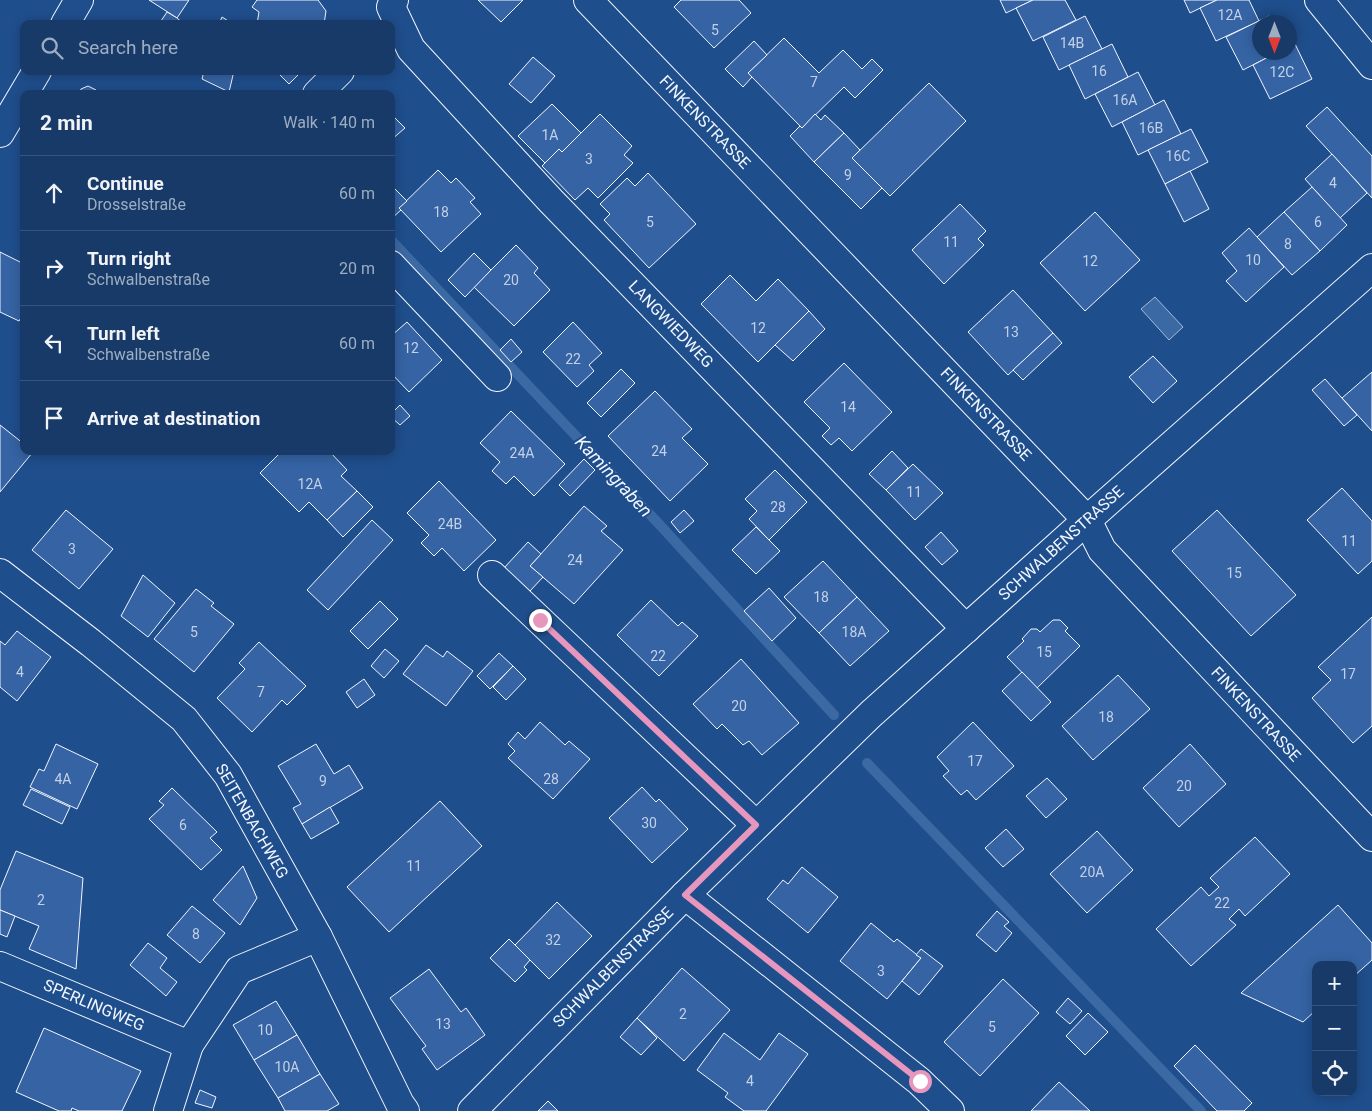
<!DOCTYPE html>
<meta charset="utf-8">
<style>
:root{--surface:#173a69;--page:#244571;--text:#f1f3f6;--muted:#9eadc0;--line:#36547d}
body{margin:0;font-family:Roboto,sans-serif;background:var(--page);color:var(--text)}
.controls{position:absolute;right:15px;bottom:15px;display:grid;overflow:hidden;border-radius:10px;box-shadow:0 2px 12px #0003}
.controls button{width:45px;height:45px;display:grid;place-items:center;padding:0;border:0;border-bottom:1px solid var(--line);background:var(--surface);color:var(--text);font:25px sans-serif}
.compass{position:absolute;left:1252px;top:15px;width:45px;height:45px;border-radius:50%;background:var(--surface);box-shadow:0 2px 12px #0003;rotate:180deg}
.stop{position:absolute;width:15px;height:15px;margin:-11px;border:4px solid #e797bd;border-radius:50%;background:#fff}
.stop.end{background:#e797bd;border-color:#fff;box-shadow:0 1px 5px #0008}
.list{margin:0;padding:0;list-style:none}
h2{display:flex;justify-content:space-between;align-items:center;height:65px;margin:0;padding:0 20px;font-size:21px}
h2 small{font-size:16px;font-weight:400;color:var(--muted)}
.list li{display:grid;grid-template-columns:32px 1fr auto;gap:15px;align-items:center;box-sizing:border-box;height:75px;padding:0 20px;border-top:1px solid var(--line)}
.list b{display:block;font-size:19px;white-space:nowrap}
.list p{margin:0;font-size:16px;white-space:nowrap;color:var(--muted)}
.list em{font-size:16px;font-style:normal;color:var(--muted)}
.icon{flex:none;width:28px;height:28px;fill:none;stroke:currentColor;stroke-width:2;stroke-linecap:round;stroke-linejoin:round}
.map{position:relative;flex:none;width:1372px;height:1111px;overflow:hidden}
.search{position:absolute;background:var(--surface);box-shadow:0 2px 12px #0003;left:20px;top:20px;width:375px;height:55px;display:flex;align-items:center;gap:12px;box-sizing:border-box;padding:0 18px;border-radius:10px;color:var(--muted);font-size:19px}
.panel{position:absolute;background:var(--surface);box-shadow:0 2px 12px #0003;left:20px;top:90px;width:375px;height:365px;border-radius:10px}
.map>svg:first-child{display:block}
.water{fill:#3b69a3;stroke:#a8bbd7}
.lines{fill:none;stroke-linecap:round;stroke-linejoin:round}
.stream{stroke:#3b69a3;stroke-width:10}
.building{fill:#3563a3;stroke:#f2f6ff}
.street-casing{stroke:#f2f6ff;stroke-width:30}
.primary-casing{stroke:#f2f6ff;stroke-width:30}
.street{stroke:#1f4e8c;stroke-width:28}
.primary{stroke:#1f4e8c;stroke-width:28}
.route{stroke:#e797bd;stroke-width:6}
.labels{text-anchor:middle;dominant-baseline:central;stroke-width:4;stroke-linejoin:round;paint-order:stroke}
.number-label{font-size:14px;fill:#c3d1e8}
.street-label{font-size:16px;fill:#f2f6ff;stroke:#1f4e8c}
.water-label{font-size:18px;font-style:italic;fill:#f2f6ff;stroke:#1f4e8c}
</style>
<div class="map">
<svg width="1372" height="1111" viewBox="0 0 1372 1111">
<rect width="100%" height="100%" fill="#1f4e8c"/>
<!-- water -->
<path class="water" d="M1155,297L1183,327L1169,340L1141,309Z"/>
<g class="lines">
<!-- stream -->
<g class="stream">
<path d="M391,240L659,524L834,715"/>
<path d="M867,763L1201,1111"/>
</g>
</g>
<!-- building -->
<g class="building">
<path d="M149,0H189L177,18Z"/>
<path d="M257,0H318L326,11L324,24H257L259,12L252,7Z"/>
<path d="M478,0H523L501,22Z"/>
<path d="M681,0H739L751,13L714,48L674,7Z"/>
<path d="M1000,0H1033L1006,13Z"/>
<path d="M1033,0H1065L1076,20L1033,41L1016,8Z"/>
<path d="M1184,0H1217L1190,13Z"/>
<path d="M1217,0H1249L1259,21L1216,41L1200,8Z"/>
<path d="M167,12L177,18L184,24H159Z"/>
<path d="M1085,16L1102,49L1059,70L1043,37Z"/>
<path d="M1269,16L1272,22H1260V52H1278L1243,70L1226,37Z"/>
<path d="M222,17L233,24H219Z"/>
<path d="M784,38L819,73L843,50L862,69L872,59L883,70L855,98L844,87L802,128L748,73Z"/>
<path d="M754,41L767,55L748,73L752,77L743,87L725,69Z"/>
<path d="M1112,44L1128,77L1085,99L1069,65Z"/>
<path d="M1295,44L1312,79L1270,99L1253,65L1278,52H1290V47Z"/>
<path d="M533,57L555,76L531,103L509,84Z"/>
<path d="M204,71H234L229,92L202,79Z"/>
<path d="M276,71H302L289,84Z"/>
<path d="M1138,72L1155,105L1112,127L1095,94Z"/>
<path d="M929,83L966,121L890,196L852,158Z"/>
<path d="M88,86L96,90V94H79L81,89Z"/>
<path d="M1164,100L1181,134L1138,155L1122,122Z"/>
<path d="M552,104L581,133L562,152L559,149L545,163L518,136Z"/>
<path d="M1327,107L1372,156V198L1306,126Z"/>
<path d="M391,114L405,128L391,140Z"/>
<path d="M600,114L632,146L624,155L633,163L598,198L588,188L575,200L542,166L559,149L562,152Z"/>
<path d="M815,114L821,120L825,115L844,133L814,162L790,136L800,126L802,128Z"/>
<path d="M1191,129L1208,162L1165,184L1148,150Z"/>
<path d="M844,133L860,150L852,158L882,188L861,209L814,162Z"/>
<path d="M1332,154L1367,193L1340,218L1305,179Z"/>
<path d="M438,170L451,183L456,178L475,198L470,202L481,214L441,252L399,208Z"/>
<path d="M1190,171L1209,209L1184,222L1165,184Z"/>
<path d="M648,173L696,224L649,268L604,220L610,214L600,204L627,178L635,186Z"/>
<path d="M391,185L407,201L399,208L401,210L391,219Z"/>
<path d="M1312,187L1347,225L1320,251L1284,212Z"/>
<path d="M960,204L986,231L978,239L984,245L944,284L912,250Z"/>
<path d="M1095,212L1140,260L1085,311L1040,263Z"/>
<path d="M1284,212L1320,251L1292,275L1257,237Z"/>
<path d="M1249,228L1284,267L1246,302L1226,281L1237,271L1222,253Z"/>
<path d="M516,245L538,268L534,273L550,290L514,326L474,287Z"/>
<path d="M0,252L24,264V313L19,321L0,312Z"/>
<path d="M474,253L491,270L465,297L448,280Z"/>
<path d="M730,275L756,301L778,279L809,311L758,362L701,304Z"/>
<path d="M1013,290L1053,333L1008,375L968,332Z"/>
<path d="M809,311L825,329L793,361L775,345Z"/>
<path d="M407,322L442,360L409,392L391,373V336Z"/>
<path d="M573,322L602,353L589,365L594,371L577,387L543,352Z"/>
<path d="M1053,333L1062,343L1023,380L1013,370Z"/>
<path d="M511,339L522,352L511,362L500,350Z"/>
<path d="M1153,356L1177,381L1153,403L1129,377Z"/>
<path d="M844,363L892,412L852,451L839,438L831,445L822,436L830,428L804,402Z"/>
<path d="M621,369L635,383L601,417L587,403Z"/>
<path d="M1372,372V431L1342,398Z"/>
<path d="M1325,379L1357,415L1344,426L1312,390Z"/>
<path d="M655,391L692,429L682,438L708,464L670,501L608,436Z"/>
<path d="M400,405L410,416L400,425L391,417V414Z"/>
<path d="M511,411L565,464L534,496L514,476L506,484L492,471L500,462L480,443Z"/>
<path d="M0,425L24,444V451L33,452L0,492Z"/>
<path d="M282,451H329L347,470L341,476L357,491L327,520L309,502L299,512L260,473Z"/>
<path d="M892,451L908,468L886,490L869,474Z"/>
<path d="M584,459L595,470L570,496L559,485Z"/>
<path d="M913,464L943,493L915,520L886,490Z"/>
<path d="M775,470L807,502L769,540L749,519L757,511L745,499Z"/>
<path d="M439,481L496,540L464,571L442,548L434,556L421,543L429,535L407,513Z"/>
<path d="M1342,488L1372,521V561L1358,574L1307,520Z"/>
<path d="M357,491L373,507L343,537L327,520Z"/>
<path d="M584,506L607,526L601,531L623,550L574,604L530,566Z"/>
<path d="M66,510L113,549L79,589L32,550Z"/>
<path d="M684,510L694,521L680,533L671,522Z"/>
<path d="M1217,510L1296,595L1251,636L1172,551Z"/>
<path d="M372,520L393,540L328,610L307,590Z"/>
<path d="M756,527L780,551L756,574L732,550Z"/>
<path d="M941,532L958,551L942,565L925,547Z"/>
<path d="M528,542L541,554L530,566L543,577L530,591L504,568Z"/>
<path d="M823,561L857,597L819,633L784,597Z"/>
<path d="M143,575L175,603L148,637L121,616Z"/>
<path d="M769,588L796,618L772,641L744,611Z"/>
<path d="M196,589L214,603L211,606L234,624L194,672L154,639Z"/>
<path d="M857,597L889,631L850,666L819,633Z"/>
<path d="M651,600L678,626L682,622L698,636L659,676L617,635Z"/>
<path d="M380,601L398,619L368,649L350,631Z"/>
<path d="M1372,617V726L1353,743L1312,698L1331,680L1318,667Z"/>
<path d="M1053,620H1060L1068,628L1065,631L1080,646L1037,688L1007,657L1024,641L1022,639L1031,629H1037L1040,632Z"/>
<path d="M17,631L51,657L17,701L0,687V641L5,645Z"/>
<path d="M259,642L306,686L287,705L282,700L252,732L217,698L245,669L239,663Z"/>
<path d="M426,645L443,657L447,651L473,671L446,706L403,674Z"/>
<path d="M385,649L399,661L384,678L371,666Z"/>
<path d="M499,653L513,666L490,689L477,676Z"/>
<path d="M741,659L799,723L762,755L749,741L743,745L722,724L717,729L693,704Z"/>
<path d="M513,666L526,679L506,700L493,687Z"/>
<path d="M1022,672L1051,702L1031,721L1002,691Z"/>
<path d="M1118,675L1150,709L1093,760L1062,726Z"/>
<path d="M364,679L375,695L357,708L346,692Z"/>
<path d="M540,722L565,745L569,741L590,759L553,799L508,758L515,751L508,744L518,732L525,739Z"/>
<path d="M973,722L1014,766L976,800L967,790L961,795L943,776L949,771L937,757Z"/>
<path d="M56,744L98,764L77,809L30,787L39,769L44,771Z"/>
<path d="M316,744L334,774L349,765L363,788L302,824L293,808L301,804L278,766Z"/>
<path d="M1190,744L1226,784L1179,827L1143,788Z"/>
<path d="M1047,778L1067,799L1046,818L1026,796Z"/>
<path d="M642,787L656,802L659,799L688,829L652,863L609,818Z"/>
<path d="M172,788L217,832L210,838L222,850L201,870L149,819L164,805L159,801Z"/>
<path d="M31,789L70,807L62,824L23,805Z"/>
<path d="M440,801L482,846L389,932L347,887Z"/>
<path d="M330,807L339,823L311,839L302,824Z"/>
<path d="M1006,829L1024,849L1003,867L985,848Z"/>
<path d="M1097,831L1133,870L1087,913L1050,874Z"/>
<path d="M1255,837L1290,874L1245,916L1239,909L1229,919L1236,925L1191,966L1156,929L1201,887L1209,896L1219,887L1210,878Z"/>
<path d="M16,851L83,878L76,969L29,949L39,926L0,910V890Z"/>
<path d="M243,866L257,898L240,925L213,900Z"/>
<path d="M802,867L838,897L808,933L767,899L783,880L788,884Z"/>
<path d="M557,902L592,936L549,979L515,945Z"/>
<path d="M1338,905L1372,943V960L1353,977V965H1316V1010L1303,1022L1241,993Z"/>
<path d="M192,906L225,933L200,963L167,935Z"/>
<path d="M0,910L15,916L7,937L0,934Z"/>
<path d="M997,911L1009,922L1004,926L1012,933L996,952L976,935Z"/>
<path d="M871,923L894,942L897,939L921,958L887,999L840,961Z"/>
<path d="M509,939L530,960L524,967L527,970L515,982L490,958Z"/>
<path d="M148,943L167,958L160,968L177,982L166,996L130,965Z"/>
<path d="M921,949L943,966L919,995L902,981L921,958L916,955Z"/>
<path d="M682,968L730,1010L684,1061L637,1018Z"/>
<path d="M429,969L461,1012L466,1008L485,1035L437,1070L422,1049L426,1046L390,998Z"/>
<path d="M1003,979L1039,1013L980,1076L944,1042Z"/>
<path d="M1068,998L1082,1011L1070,1024L1056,1012Z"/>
<path d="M276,1001L297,1035L254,1060L233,1025Z"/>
<path d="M1088,1013L1108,1032L1085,1055L1066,1036Z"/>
<path d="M637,1018L657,1038L641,1055L620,1037Z"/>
<path d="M44,1028L141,1071L122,1111H79L72,1108L71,1111H59L16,1092Z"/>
<path d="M724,1033L760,1060L779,1033L808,1054L766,1111H744L725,1097L728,1093L697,1070Z"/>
<path d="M297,1035L320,1074L278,1098L254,1060Z"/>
<path d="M1195,1045L1252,1103L1244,1111H1217L1174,1066Z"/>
<path d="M320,1074L339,1104L327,1111H285L278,1098Z"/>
<path d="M1059,1082L1090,1111H1031Z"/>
<path d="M200,1090L216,1097L212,1108L195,1103Z"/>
<path d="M548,1101L558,1111H538Z"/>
</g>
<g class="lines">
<!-- street casing -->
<g class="street-casing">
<g id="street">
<path d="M394,0L391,7L411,49L551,201L966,629"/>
<path d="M588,0L1087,520L1102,550L1372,837"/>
<path d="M1319,0L1372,65"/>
<path d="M317,94L340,71"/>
<path d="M391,265L497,377"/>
<path d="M0,573L91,643L184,719L228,775L318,937L400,1104L405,1111"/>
<path d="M492,575L756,825"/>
<path d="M685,895L919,1081L950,1111"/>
<path d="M0,966L189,1045"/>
<path d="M168,1111L189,1045L239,970L318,937"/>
<path d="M472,1111L685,895L871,714L1087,520L1372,268"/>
</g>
</g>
<!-- primary casing -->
<g class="primary-casing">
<g id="primary">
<path d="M65,24L79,0"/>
<path d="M0,133L37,71"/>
</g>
</g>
<!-- street -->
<use href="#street" class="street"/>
<!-- primary -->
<use href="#primary" class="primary"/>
</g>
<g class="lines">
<!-- route -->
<path class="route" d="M540,620L756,825L685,895L920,1081"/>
</g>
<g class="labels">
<!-- number labels -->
<g class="number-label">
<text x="1230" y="15">12A</text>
<text x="715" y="30">5</text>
<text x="1072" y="43">14B</text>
<text x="1099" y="71">16</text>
<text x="1282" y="72">12C</text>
<text x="814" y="82">7</text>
<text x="1125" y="100">16A</text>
<text x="1151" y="128">16B</text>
<text x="550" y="135">1A</text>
<text x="1178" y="156">16C</text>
<text x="589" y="159">3</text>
<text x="848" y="175">9</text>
<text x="1333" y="183">4</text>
<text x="441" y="212">18</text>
<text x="650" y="222">5</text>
<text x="1318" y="222">6</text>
<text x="951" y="242">11</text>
<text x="1288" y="244">8</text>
<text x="1253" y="260">10</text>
<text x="1090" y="261">12</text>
<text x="511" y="280">20</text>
<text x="758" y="328">12</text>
<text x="1011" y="332">13</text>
<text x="411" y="348">12</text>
<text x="573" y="359">22</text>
<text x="848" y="407">14</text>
<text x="659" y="451">24</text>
<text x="522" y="453">24A</text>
<text x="310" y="484">12A</text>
<text x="914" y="492">11</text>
<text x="778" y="507">28</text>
<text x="450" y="524">24B</text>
<text x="1349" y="541">11</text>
<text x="72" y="549">3</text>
<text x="575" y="560">24</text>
<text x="1234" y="573">15</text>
<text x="821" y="597">18</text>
<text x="194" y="632">5</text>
<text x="854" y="632">18A</text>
<text x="1044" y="652">15</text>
<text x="658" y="656">22</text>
<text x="20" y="672">4</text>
<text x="1348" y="674">17</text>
<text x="261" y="692">7</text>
<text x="739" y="706">20</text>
<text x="1106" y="717">18</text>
<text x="975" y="761">17</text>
<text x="63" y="779">4A</text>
<text x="551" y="779">28</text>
<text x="323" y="781">9</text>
<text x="1184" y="786">20</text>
<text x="649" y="823">30</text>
<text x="183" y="825">6</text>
<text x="414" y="866">11</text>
<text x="1092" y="872">20A</text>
<text x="41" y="900">2</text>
<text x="1222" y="903">22</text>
<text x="196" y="934">8</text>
<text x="553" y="940">32</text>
<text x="881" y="971">3</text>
<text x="683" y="1014">2</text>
<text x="443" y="1024">13</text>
<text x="992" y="1027">5</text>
<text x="265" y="1030">10</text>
<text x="287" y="1067">10A</text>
<text x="750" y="1081">4</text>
</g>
<!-- street labels -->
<g class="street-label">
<text transform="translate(705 122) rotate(46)">FINKENSTRASSE</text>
<text transform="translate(671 324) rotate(46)">LANGWIEDWEG</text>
<text transform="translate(986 414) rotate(46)">FINKENSTRASSE</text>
<text transform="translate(1061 543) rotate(-42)">SCHWALBENSTRASSE</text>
<text transform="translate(1256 714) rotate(47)">FINKENSTRASSE</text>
<text transform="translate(252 821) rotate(60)">SEITENBACHWEG</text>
<text transform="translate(613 967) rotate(-45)">SCHWALBENSTRASSE</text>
<text transform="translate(94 1005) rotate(23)">SPERLINGWEG</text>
</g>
<!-- water labels -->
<g class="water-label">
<text transform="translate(614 476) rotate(47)">Kamingraben</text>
</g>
</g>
</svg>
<div class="controls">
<button>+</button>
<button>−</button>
<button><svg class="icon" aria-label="locate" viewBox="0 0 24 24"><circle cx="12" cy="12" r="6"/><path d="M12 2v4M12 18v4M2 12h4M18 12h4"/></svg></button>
</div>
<svg class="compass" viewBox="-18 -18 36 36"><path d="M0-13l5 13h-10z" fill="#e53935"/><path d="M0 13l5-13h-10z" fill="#9eadc0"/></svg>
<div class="stop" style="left:920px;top:1081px"></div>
<div class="stop end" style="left:540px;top:620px"></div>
<div class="search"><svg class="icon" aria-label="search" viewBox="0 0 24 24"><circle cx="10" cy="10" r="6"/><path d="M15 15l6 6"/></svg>Search here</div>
<section class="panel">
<h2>2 min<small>Walk · 140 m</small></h2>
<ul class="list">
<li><svg class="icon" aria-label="ahead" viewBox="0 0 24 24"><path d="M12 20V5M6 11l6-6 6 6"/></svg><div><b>Continue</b><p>Drosselstraße</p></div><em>60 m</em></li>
<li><svg class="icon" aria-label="right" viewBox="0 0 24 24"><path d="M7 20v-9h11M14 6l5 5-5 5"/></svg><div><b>Turn right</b><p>Schwalbenstraße</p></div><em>20 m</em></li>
<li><svg class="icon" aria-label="left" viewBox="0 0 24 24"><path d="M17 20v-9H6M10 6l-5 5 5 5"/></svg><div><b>Turn left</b><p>Schwalbenstraße</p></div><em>60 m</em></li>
<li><svg class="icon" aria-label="arrive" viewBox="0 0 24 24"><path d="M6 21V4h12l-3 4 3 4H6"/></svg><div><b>Arrive at destination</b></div></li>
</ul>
</section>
</div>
